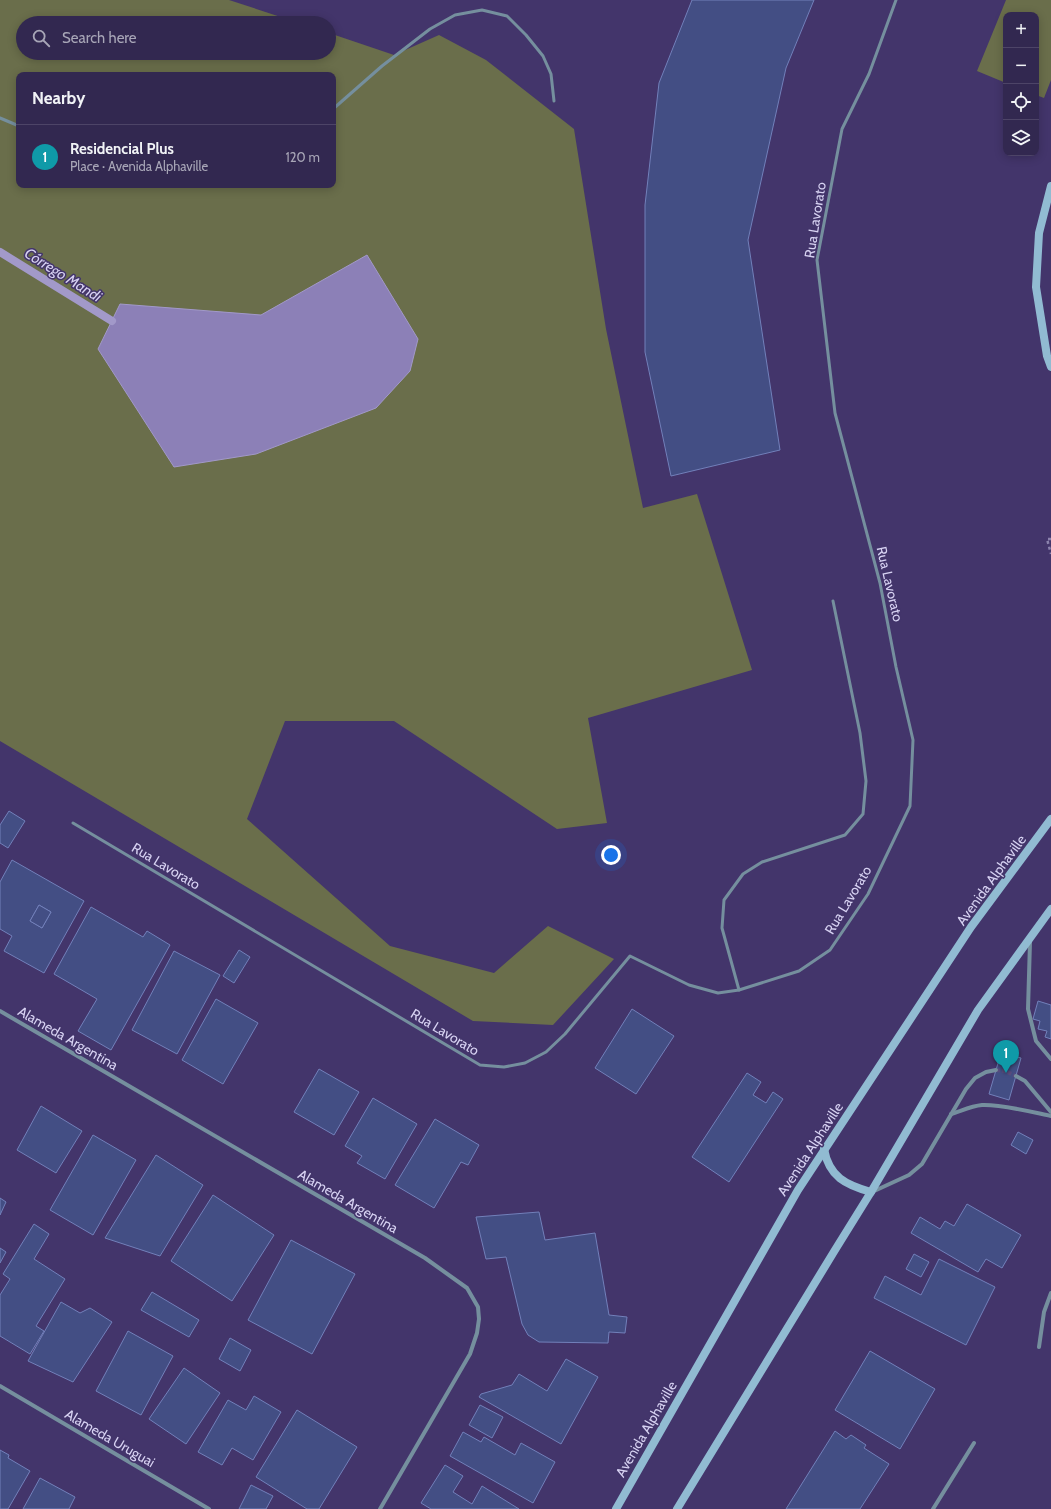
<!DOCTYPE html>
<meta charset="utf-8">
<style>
:root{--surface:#322850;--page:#3d345a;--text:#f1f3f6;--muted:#a8a6b7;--line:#4d4467;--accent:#b7c147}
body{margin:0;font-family:Cabin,sans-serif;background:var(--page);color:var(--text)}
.controls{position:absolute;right:12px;top:12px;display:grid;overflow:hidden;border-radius:8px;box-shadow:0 2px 10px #0003}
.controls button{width:36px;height:36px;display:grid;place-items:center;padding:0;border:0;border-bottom:1px solid var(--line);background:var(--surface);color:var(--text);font:20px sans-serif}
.you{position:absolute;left:611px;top:855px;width:14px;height:14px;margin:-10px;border:3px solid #fff;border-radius:50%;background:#1a73e8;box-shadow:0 0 0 6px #1a73e833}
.badge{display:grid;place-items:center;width:26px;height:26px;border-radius:50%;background:var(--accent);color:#fff;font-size:13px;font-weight:700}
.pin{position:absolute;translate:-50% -33px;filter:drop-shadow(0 1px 2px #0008)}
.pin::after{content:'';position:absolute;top:21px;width:14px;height:12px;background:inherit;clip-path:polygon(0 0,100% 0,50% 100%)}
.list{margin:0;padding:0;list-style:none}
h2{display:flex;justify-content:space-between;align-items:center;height:52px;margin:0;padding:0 16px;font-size:17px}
h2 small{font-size:13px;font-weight:400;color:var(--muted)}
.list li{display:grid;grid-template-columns:26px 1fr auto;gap:12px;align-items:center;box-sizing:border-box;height:64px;padding:0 16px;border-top:1px solid var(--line)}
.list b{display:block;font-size:15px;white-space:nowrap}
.list p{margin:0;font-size:13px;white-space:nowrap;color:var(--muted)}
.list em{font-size:13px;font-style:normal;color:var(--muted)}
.icon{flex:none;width:22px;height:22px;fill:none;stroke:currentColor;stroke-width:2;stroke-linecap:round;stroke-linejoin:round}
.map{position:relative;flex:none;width:1051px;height:1509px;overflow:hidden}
.search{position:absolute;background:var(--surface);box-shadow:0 2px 10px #0003;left:16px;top:16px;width:320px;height:44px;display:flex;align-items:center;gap:10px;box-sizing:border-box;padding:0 14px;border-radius:22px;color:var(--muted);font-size:15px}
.panel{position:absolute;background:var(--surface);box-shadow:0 2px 10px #0003;left:16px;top:72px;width:320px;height:116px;border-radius:8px}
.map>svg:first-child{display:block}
.green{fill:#6a6e4b;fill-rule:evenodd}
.water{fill:#8c80b7;stroke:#a299c9}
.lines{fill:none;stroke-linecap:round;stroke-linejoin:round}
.stream{stroke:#a299c9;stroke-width:8}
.building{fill:#434e84;stroke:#7280ba;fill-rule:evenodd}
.minor-tunnel{stroke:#594d7f;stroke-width:4;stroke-dasharray:4 2;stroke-linecap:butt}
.path{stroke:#8b82ad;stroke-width:2.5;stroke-dasharray:3 3;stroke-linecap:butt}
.service{stroke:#758f9e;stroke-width:3}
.minor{stroke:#758f9e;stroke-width:4}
.secondary{stroke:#91bbd2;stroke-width:8}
.labels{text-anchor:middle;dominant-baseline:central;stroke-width:3;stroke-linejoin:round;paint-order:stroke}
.street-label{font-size:14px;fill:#d7d2f2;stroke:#43356b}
.water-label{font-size:15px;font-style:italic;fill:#d7d1f2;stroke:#43356b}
</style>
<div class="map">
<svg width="1051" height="1509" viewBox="0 0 1051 1509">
<rect width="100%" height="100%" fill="#43356b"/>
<!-- green -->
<g class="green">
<path d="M0,0H229L299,23H23V53H329V33L394,55L439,35L486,60L574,129L606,329L643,508L697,494L752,670L588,718L607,823L557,829L394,721H285L247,819L390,946L494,973L548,926L614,959L553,1025L473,1021L0,741ZM19,75H333V185H19Z"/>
<path d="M1006,0H1051V80L1044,98L1036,95V15H1006V83L977,71Z"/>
</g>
<!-- water -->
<path class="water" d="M367,255L418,339L410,371L376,408L256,454L174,467L98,349L120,304L261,315Z"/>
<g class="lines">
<!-- stream -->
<path class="stream" d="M0,252L112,321"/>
</g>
<!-- building -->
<g class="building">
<path d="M692,0H814L786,68L748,240L780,450L671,476L645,352V205L659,83Z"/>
<path d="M9,811L25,821L8,848L0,843V825Z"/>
<path d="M12,860L84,901L44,973L4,951L12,936L0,929V882ZM39,905L51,912L42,928L30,921Z"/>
<path d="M39,905L51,912L42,928L30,921Z"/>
<path d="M91,907L143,937L147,931L170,945L111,1050L78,1031L97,999L54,974Z"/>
<path d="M239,950L250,957L234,983L223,976Z"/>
<path d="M174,951L220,975L177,1054L132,1030Z"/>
<path d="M216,999L258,1023L223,1084L182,1060Z"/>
<path d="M1038,1001L1051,1005V1039L1045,1037L1047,1031L1038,1029L1040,1021L1033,1019Z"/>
<path d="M632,1009L674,1036L636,1094L595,1068Z"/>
<path d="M1001,1053L1021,1058L1009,1100L989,1094Z"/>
<path d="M319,1069L359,1092L334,1135L294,1112Z"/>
<path d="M747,1073L761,1082L753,1095L766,1103L773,1092L783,1099L729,1182L692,1157Z"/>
<path d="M373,1098L417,1124L385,1179L357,1163L362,1156L345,1146Z"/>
<path d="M41,1106L82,1131L56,1173L17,1150Z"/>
<path d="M435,1119L479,1145L468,1165L461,1162L434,1208L395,1185Z"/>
<path d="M1018,1132L1033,1140L1026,1154L1011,1145Z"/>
<path d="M93,1135L136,1160L93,1235L50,1210Z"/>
<path d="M156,1155L203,1185L160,1256L105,1238Z"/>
<path d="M213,1195L274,1235L232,1301L171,1261Z"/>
<path d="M0,1198L6,1202L0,1215Z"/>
<path d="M967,1204L1021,1235L1002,1268L986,1259L978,1272L911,1233L920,1217L940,1229L945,1221L954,1226Z"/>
<path d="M539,1212L545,1240L595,1233L609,1315L627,1317L625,1333L609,1332L608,1343L539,1342L528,1335L522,1324L506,1257L486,1259L476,1217Z"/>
<path d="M34,1224L49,1234L34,1259L65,1279L36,1326L44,1331L30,1354L0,1336V1295L10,1279L3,1274Z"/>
<path d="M291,1240L355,1274L312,1354L248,1320Z"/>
<path d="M0,1248L6,1252L0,1263Z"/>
<path d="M914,1254L929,1262L921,1277L906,1269Z"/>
<path d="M939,1259L995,1287L966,1345L874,1298L885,1276L921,1295Z"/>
<path d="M152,1292L199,1320L189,1337L141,1310Z"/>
<path d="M61,1302L80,1313L90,1308L112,1322L73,1382L28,1361Z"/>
<path d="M128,1331L173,1356L141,1415L96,1391Z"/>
<path d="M230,1338L251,1350L240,1371L219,1359Z"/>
<path d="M870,1351L935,1389L900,1449L835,1410Z"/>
<path d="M566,1359L598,1377L561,1444L479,1397L481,1394L512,1385L519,1374L547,1391Z"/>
<path d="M184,1368L220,1393L186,1444L149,1419Z"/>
<path d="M254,1396L281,1412L253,1460L232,1448L222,1465L198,1452L228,1400L246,1410Z"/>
<path d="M480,1405L503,1417L492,1438L469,1425Z"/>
<path d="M297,1410L357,1447L319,1509H307L256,1477Z"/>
<path d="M835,1431L846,1439L851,1435L866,1445L864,1448L889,1464L860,1509H786Z"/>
<path d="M463,1432L481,1442L484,1437L515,1455L521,1443L555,1462L533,1503L450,1456Z"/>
<path d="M0,1450L9,1455L8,1458L30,1471L8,1509H0Z"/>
<path d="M445,1465L463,1476L453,1492L472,1504L482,1486L519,1509H431L421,1503Z"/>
<path d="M40,1478L75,1497L69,1509H23Z"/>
<path d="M251,1485L273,1496L266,1509H239Z"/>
</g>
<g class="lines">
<!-- minor-tunnel -->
<path class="minor-tunnel" d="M996,1070L1005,1071L1016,1076"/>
<!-- path -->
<path class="path" d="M1051,539H1047L1051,554"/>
<!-- service -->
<g class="service">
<path d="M333,109L382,66L430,29L455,15L482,10L507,16L526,35L543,56L551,74L554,101"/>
<path d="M0,118L19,126"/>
<path d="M73,823L480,1065L504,1067L525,1063L546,1052L565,1034L630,956L689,985L718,993L739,990L799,971L830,950L868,894L910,806L913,740L896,667L880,583L835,413L817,260L842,129L869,74L896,0"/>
<path d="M739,990L722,928L724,900L743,874L762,862L845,835L863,814L866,781L860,733L833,601"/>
</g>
<!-- minor -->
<g class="minor">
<path d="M1030,942L1028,1009L1036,1041L1051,1059"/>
<path d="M0,1011L425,1258L467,1288L478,1307L479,1319L477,1333L470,1354L380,1509"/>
<path d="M1016,1076L1025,1081L1051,1112"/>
<path d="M951,1114C961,1111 971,1106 982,1105C1000,1104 1032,1112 1051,1116"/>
<path d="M872,1192L909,1175L922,1164L966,1089L975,1078L986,1072L996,1070"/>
<path d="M1039,1347L1044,1312L1051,1293"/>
<path d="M0,1386L209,1509"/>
<path d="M933,1509L974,1443"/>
</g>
<!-- secondary -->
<g class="secondary">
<path d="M1051,186L1039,233L1036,287L1047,356L1051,367"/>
<path d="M824,1149C829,1177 846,1185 871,1192"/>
<path d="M616,1509L798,1190L971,927L1051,819"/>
<path d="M677,1509L835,1250L871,1192L978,1010L1051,909"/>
</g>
</g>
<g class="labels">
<!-- street labels -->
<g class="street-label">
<text transform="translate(815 220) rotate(-81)">Rua Lavorato</text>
<text transform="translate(890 584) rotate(77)">Rua Lavorato</text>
<text transform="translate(166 866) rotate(31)">Rua Lavorato</text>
<text transform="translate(991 880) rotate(-54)">Avenida Alphaville</text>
<text transform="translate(848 900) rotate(-59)">Rua Lavorato</text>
<text transform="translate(445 1032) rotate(31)">Rua Lavorato</text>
<text transform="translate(68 1038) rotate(30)">Alameda Argentina</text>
<text transform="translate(810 1149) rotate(-57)">Avenida Alphaville</text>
<text transform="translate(348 1201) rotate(30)">Alameda Argentina</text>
<text transform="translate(646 1429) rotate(-60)">Avenida Alphaville</text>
<text transform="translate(110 1438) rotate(30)">Alameda Uruguai</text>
</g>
<!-- water labels -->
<g class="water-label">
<text transform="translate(63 275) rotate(32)">Córrego Mandi</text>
</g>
</g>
</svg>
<div class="controls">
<button>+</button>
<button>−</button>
<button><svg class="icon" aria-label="locate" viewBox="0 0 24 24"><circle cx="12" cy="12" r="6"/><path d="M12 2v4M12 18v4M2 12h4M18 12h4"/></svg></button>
<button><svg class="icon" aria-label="layers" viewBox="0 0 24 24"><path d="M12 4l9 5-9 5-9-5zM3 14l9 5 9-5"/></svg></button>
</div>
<div class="you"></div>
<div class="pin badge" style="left:1006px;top:1073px;background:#0f9aa8">1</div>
<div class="search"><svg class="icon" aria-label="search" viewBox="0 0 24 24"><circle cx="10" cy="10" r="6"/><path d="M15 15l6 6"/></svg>Search here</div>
<section class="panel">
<h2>Nearby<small></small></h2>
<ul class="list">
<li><span class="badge" style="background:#0f9aa8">1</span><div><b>Residencial Plus</b><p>Place · Avenida Alphaville</p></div><em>120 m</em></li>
</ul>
</section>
</div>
